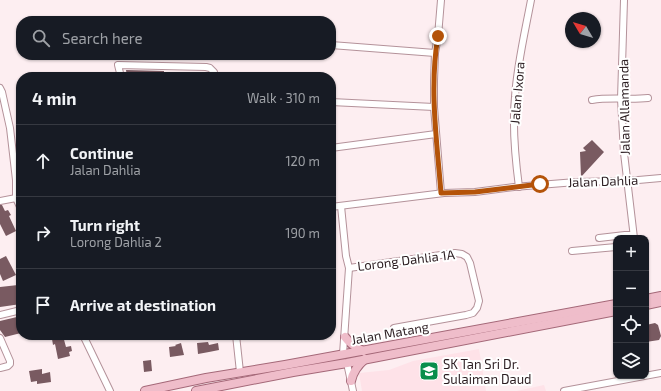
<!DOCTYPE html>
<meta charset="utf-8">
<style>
:root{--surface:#171b24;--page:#242831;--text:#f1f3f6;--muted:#9ea1a6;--line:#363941}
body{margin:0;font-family:"Exo 2",sans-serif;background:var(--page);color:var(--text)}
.controls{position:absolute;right:12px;bottom:12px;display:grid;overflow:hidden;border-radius:8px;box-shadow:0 1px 3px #0004}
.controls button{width:36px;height:36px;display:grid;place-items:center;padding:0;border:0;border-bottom:1px solid var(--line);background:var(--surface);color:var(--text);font:20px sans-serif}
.compass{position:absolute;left:565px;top:12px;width:36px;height:36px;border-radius:50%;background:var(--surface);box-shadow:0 1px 3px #0004;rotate:308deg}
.stop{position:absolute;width:12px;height:12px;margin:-9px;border:3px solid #b45309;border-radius:50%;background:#fff}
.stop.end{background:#b45309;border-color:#fff;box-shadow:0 1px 4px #0008}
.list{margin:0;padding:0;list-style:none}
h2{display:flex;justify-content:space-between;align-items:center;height:52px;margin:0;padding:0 16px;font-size:17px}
h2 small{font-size:13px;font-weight:400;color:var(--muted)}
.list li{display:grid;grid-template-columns:26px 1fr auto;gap:12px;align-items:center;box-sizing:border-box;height:72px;padding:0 16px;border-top:1px solid var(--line)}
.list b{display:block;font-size:15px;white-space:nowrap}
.list p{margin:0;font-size:13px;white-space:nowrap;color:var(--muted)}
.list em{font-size:13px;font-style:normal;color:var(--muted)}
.icon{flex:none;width:22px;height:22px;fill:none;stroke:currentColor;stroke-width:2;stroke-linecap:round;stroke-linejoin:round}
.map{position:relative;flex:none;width:661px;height:391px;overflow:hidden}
.search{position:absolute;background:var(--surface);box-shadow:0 1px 3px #0004;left:16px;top:16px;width:320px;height:44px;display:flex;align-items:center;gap:10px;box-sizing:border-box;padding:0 14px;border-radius:16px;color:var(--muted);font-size:15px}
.panel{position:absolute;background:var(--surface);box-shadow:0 1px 3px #0004;left:16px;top:72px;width:320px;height:268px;border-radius:16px}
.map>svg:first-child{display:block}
.built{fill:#fee2e8}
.building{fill:#795a61}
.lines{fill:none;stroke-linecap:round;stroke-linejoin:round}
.minor-casing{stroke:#b4929a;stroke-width:8}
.major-casing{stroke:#a46878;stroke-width:10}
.minor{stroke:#fff;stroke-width:6}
.major{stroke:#efbdca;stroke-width:8}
.route{stroke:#b45309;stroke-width:5}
.labels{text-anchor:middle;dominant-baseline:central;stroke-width:4;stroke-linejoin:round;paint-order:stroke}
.street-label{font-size:13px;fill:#2b1d21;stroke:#fff}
.poi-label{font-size:13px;fill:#2b1d21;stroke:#fff;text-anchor:start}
</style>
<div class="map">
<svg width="661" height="391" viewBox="0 0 661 391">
<rect width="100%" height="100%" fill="#fdeef1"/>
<!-- built -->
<g class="built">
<path d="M479,349L486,391H362L359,373L389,370L413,361Z"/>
<path d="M544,385L546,391H517Z"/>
</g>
<!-- building -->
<g class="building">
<path d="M126,70L164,71V73H183V77H127Z"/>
<path d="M592,140L604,152L581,177L580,152L586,151L583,148Z"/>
<path d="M0,205H2L5,211L8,210L11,215L9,216L16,231L6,236L0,224Z"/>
<path d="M6,256L16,275L3,281L0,274V259Z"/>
<path d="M18,285L21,294V304L0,307V287Z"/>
<path d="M21,316V333L5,337L0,330V321Z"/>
<path d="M655,323L658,325L661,336L659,340L646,342V325Z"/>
<path d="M63,336L66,347L71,346L72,351L69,352L70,356L58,359L55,344L53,345L52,339Z"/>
<path d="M208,342L209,345L218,343L219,350L209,352L198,354L197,343Z"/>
<path d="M181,343L184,355L170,357L169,347L176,346L175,345Z"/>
<path d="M151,360L152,371L144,372L143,361Z"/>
<path d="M42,369V374L50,372L51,382L37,384V381L31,382L29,371Z"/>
</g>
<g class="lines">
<!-- minor casing -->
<g class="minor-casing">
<g id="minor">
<path d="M624,0L621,99L624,153L634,238"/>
<path d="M331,45L435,53"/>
<path d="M121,77L118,65L206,67L210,68L214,72V77"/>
<path d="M0,88L2,92L10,128L16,180V198L21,209"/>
<path d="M592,100C610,97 630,100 648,98"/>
<path d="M331,102L434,107"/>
<path d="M331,148L436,134"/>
<path d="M519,187C515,157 512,127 515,97C517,65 525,32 531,0"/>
<path d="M441,193L434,107V81L435,53L438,36L441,0"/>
<path d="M0,201L16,198"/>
<path d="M341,206L346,256L349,268L343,354"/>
<path d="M331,207L444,193L475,192L514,187L576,182L627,181L661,178"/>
<path d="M599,238L625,235H633"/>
<path d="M572,251L616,247"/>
<path d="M349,268L455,253L462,254L467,257L470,263L479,301L477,308L473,313L466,315L394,328"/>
<path d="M0,315L21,310"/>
<path d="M83,335L110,391"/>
<path d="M236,335L240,372"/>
<path d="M0,338L10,361V364L8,366L0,368"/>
<path d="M347,363L353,391"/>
<path d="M564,391L661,373"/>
</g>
</g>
<!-- major casing -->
<g class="major-casing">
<g id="major">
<path d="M646,299L661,296"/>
<path d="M646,305L661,302"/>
<path d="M345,337C350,344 355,347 363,351"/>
<path d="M351,381C353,371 358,365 365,359"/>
<path d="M145,391L206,378L285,365L616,304"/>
<path d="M196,391L293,372L347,363L616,311"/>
</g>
</g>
<!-- minor -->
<use href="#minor" class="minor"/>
<!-- major -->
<use href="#major" class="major"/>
</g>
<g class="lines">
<!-- route -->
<path class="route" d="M438,36C429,88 437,142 441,193L475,192L540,184"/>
</g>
<!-- icons -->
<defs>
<g id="school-square" transform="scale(1)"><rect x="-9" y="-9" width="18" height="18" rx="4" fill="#098e4c" stroke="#fff"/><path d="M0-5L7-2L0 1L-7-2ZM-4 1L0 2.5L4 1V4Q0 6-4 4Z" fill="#fff"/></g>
</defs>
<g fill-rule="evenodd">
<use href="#school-square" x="429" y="371"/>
</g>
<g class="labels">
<!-- street labels -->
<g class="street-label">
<text transform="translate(517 93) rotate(-85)">Jalan Ixora</text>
<text transform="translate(624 107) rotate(-91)">Jalan Allamanda</text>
<text transform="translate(603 181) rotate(-2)">Jalan Dahlia</text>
<text transform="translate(406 260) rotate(-7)">Lorong Dahlia 1A</text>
<text transform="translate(390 333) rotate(-10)">Jalan Matang</text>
</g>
<!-- poi labels -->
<g class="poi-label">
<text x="443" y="364">SK Tan Sri Dr.<tspan x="443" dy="15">Sulaiman Daud</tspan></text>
</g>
</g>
</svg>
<div class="controls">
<button>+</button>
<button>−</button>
<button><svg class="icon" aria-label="locate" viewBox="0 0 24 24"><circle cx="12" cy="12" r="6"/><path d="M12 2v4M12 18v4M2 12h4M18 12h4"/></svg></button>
<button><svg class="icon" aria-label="layers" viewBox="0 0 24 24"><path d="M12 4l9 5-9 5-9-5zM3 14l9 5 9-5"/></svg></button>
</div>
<svg class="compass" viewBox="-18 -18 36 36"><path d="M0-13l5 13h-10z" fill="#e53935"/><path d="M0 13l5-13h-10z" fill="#9ea1a6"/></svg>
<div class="stop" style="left:540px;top:184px"></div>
<div class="stop end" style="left:438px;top:36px"></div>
<div class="search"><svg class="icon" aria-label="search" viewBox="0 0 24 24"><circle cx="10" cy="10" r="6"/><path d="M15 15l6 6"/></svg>Search here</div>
<section class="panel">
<h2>4 min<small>Walk · 310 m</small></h2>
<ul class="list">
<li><svg class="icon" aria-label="ahead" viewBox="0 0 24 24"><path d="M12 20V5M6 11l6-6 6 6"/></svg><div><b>Continue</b><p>Jalan Dahlia</p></div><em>120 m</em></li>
<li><svg class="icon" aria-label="right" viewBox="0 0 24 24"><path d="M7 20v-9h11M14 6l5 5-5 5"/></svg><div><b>Turn right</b><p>Lorong Dahlia 2</p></div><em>190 m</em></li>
<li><svg class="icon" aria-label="arrive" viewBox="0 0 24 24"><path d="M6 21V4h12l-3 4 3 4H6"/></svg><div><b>Arrive at destination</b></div></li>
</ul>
</section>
</div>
